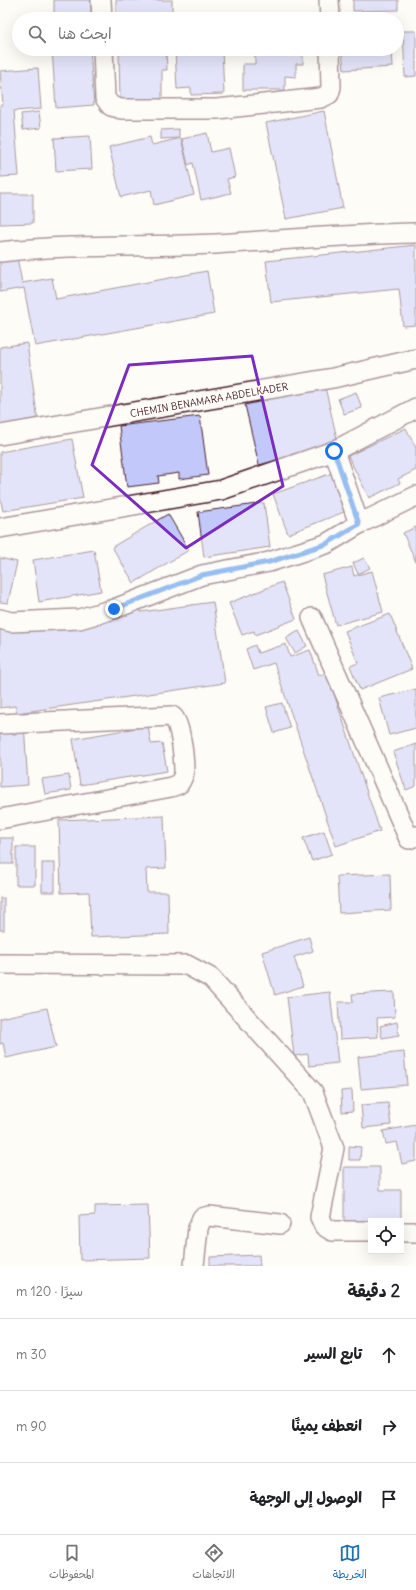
<!DOCTYPE html>
<html lang="ar">
<meta charset="utf-8">
<style>
:root{--surface:#fff;--page:#f6f6f6;--text:#202124;--muted:#757577;--line:#e0e0e0;--accent:#1f6fb2}
body{margin:0;font-family:Delius,"Playpen Sans Arabic",sans-serif;background:var(--page);color:var(--text);direction:rtl}
.controls{position:absolute;right:12px;bottom:12px;display:grid;overflow:hidden;border-radius:0px;box-shadow:0 4px 16px #0002}
.controls button{width:36px;height:36px;display:grid;place-items:center;padding:0;border:0;border-bottom:1px solid var(--line);background:var(--surface);color:var(--text);font:20px sans-serif}
.stop{position:absolute;width:12px;height:12px;margin:-9px;border:3px solid #1a73e8;border-radius:50%;background:#fff}
.stop.end{background:#1a73e8;border-color:#fff;box-shadow:0 1px 4px #0008}
.list{margin:0;padding:0;list-style:none}
h2{display:flex;justify-content:space-between;align-items:center;height:52px;margin:0;padding:0 16px;font-size:17px}
h2 small{font-size:13px;font-weight:400;color:var(--muted)}
.list li{display:grid;grid-template-columns:26px 1fr auto;gap:12px;align-items:center;box-sizing:border-box;height:72px;padding:0 16px;border-top:1px solid var(--line)}
.list b{display:block;font-size:15px;white-space:nowrap}
.list em{font-size:13px;font-style:normal;color:var(--muted)}
.icon{flex:none;width:22px;height:22px;fill:none;stroke:currentColor;stroke-width:2;stroke-linecap:round;stroke-linejoin:round}
.map{position:relative;flex:none;width:416px;height:1266px;overflow:hidden;direction:ltr}
.search{position:absolute;background:var(--surface);box-shadow:0 4px 16px #0002;left:12px;right:12px;top:12px;height:44px;display:flex;align-items:center;gap:10px;box-sizing:border-box;padding:0 14px;border-radius:22px;color:var(--muted);font-size:15px}
.sheet{height:268px;background:var(--surface)}
nav{display:flex;justify-content:space-around;align-items:center;box-sizing:border-box;height:56px;border-top:1px solid var(--line);background:var(--surface);font-size:11px;color:var(--muted)}
nav a{display:grid;justify-items:center;gap:2px}
nav .on{color:var(--accent)}
.map>svg:first-child{display:block}
.building{fill:#c3c8fa;stroke:#4a1f2b}
.lines{fill:none;stroke-linecap:round;stroke-linejoin:round}
.minor-casing{stroke:#4a1f2b;stroke-width:22}
.minor{stroke:#fdfcf7;stroke-width:19}
.route{stroke:#1a73e8;stroke-width:5}
.marked{fill:none;stroke:#7b2cbf;stroke-width:3;stroke-linejoin:round}
.labels{text-anchor:middle;dominant-baseline:central;stroke-width:3.5;stroke-linejoin:round;paint-order:stroke}
.street-label{font-size:10px;fill:#4a1f2b;stroke:#fdfcf7}
</style>
<div class="map">
<svg width="416" height="1266" viewBox="0 0 416 1266">
<rect width="100%" height="100%" fill="#fdfcf7"/>
<filter id="ink" filterUnits="userSpaceOnUse"><feTurbulence type="fractalNoise" baseFrequency=".025" numOctaves="2"/><feDisplacementMap in="SourceGraphic" scale="8" xChannelSelector="R" yChannelSelector="G"/><feConvolveMatrix kernelMatrix="1 2 1 2 8 2 1 2 1" color-interpolation-filters="sRGB"/></filter>
<g filter="url(#ink)">
<!-- building -->
<g class="building">
<rect x="54" y="0" width="37" height="19"/>
<rect x="116" y="0" width="56" height="19"/>
<path d="M353,0H398V10L353,11Z"/>
<path d="M390,14L391,19H350V16Z"/>
<path d="M403,31H416V76L405,77Z"/>
<path d="M52,49H90L94,105L56,108Z"/>
<path d="M119,49H166L167,70H162V101L120,102Z"/>
<path d="M175,49H222L224,94L191,95V88L177,89Z"/>
<path d="M255,49H303V64H296V77L285,76V90H243V64H255Z"/>
<path d="M342,49H392L393,67L344,70Z"/>
<path d="M38,68L41,109L14,111L19,176L0,177V105H3L0,71Z"/>
<path d="M324,111L343,208L286,219L266,123Z"/>
<path d="M39,112L41,128L23,130L21,114Z"/>
<path d="M179,129V138L161,139V130Z"/>
<path d="M207,133L211,152L229,148L235,177L227,179L231,193L201,200L193,163L188,165L182,139Z"/>
<path d="M90,136L92,169L56,171L54,138Z"/>
<path d="M150,137L152,145L181,138L194,195L154,205L151,190L121,197L109,147Z"/>
<path d="M0,194H33V223L0,224Z"/>
<path d="M416,245V325L403,326L399,289L271,302L266,261Z"/>
<path d="M17,257L22,283L52,278L56,299L207,271L214,314L35,346L24,288L0,292V261Z"/>
<path d="M27,343L38,422L0,427V347Z"/>
<path d="M325,387L338,443L289,455L290,457L259,465L245,405Z"/>
<path d="M356,392L362,408L344,414L338,399Z"/>
<path d="M200,416L208,475L179,479V473L158,476L159,483L127,487L119,426Z"/>
<path d="M406,428L416,448V470L398,479L400,483L369,498L348,456Z"/>
<path d="M72,439L83,498L3,511L0,497V452Z"/>
<path d="M335,472L349,510L288,534L273,494Z"/>
<path d="M264,503L270,547L204,557L198,512Z"/>
<path d="M168,514L189,550L134,583L112,547Z"/>
<path d="M416,527V562L403,533Z"/>
<path d="M94,550L101,591L39,602L33,560Z"/>
<path d="M0,558L17,562L8,603L0,602Z"/>
<path d="M364,558L370,568L358,574L353,563Z"/>
<path d="M352,567L354,576L372,571L383,612L336,625L322,575Z"/>
<path d="M282,582L296,619L255,635L254,631L242,635L229,603Z"/>
<path d="M213,602L225,683L17,713L15,706L0,708V630L141,610V612Z"/>
<path d="M390,614L412,669L360,690L350,666L358,663L345,631Z"/>
<path d="M299,631L307,646L295,653L286,638Z"/>
<path d="M286,644L290,657L310,650L319,675L327,673L380,831L336,846L274,663L253,670L246,649L255,645L258,653Z"/>
<path d="M416,689V728L389,735L379,698Z"/>
<path d="M282,703L290,728L274,733L266,707Z"/>
<path d="M24,724L28,785L0,787V726Z"/>
<path d="M148,726L151,744L162,743L167,771L80,785L73,739Z"/>
<path d="M416,744V786L406,790L393,752Z"/>
<path d="M69,775L71,790L45,794L42,779Z"/>
<path d="M164,816L166,868L146,869L147,892H168L169,934L91,937L89,892L61,893L59,820Z"/>
<path d="M324,831L332,854L312,861L303,838Z"/>
<rect x="0" y="838" width="13" height="26"/>
<rect x="16" y="847" width="19" height="38"/>
<rect x="42" y="863" width="13" height="29"/>
<path d="M390,874L391,910L339,913L337,876Z"/>
<rect x="0" y="898" width="4" height="32"/>
<path d="M309,937L313,951L294,957L303,986L275,995L262,952Z"/>
<path d="M330,992L338,1063L309,1066L308,1054L294,1056L287,997Z"/>
<path d="M394,992L395,1017L377,1018L378,1037L340,1039L338,1002H353L352,994Z"/>
<path d="M47,1008L56,1047L6,1058L3,1043L0,1044V1018Z"/>
<path d="M397,1022L399,1035L382,1038L380,1026Z"/>
<path d="M404,1052L407,1085L361,1089L358,1057Z"/>
<path d="M352,1090L353,1111L342,1112L341,1091Z"/>
<path d="M388,1103L391,1125L363,1128L361,1105Z"/>
<path d="M416,1125V1161L402,1164L397,1142L386,1144L383,1131Z"/>
<path d="M349,1146L361,1147L360,1160H349Z"/>
<path d="M344,1167H380V1190H401V1221H344Z"/>
<path d="M148,1205L150,1258L80,1260L79,1216L95,1215V1206Z"/>
<path d="M259,1255L260,1266H210V1257Z"/>
</g>
<g class="lines">
<!-- minor casing -->
<g class="minor-casing">
<g id="minor">
<path d="M101,0L102,19"/>
<path d="M329,0L330,19"/>
<path d="M103,49L105,98L111,106L121,109H217L321,98L329,94L331,87L330,49"/>
<path d="M0,252C72,244 144,247 216,244C283,240 349,234 416,233"/>
<path d="M0,435L333,378L416,359"/>
<path d="M334,451L359,524"/>
<path d="M0,528L221,490L334,451L416,408"/>
<path d="M312,618L409,839L416,836"/>
<path d="M0,619L11,622L79,619L114,609L202,575L269,562L326,544L359,524L416,496"/>
<path d="M0,724L172,716C181,721 184,761 184,772C184,776 181,780 179,784L171,787L0,819"/>
<path d="M0,964L187,965L211,978L313,1092L334,1148L320,1217L324,1226L332,1231H371"/>
<path d="M401,1232H416"/>
<path d="M194,1266L198,1228L202,1218L209,1216L280,1224"/>
</g>
</g>
<!-- minor -->
<use href="#minor" class="minor"/>
</g>
</g>
<g class="lines" filter="url(#ink)">
<!-- route -->
<path class="route" d="M114,609L202,575L269,562L326,544L359,524L334,451"/>
</g>
<!-- marked area -->
<path d="M0 0H416V1266H0ZM252,356L283,486L186,548L92,465L129,365Z" fill="#fdfcf7" fill-opacity=".55" fill-rule="evenodd"/>
<path class="marked" d="M252,356L283,486L186,548L92,465L129,365Z"/>
<g class="labels">
<!-- street labels -->
<g class="street-label">
<text transform="translate(209 400) rotate(-10)">CHEMIN BENAMARA ABDELKADER</text>
</g>
</g>
</svg>
<div class="controls">
<button><svg class="icon" aria-label="locate" viewBox="0 0 24 24"><circle cx="12" cy="12" r="6"/><path d="M12 2v4M12 18v4M2 12h4M18 12h4"/></svg></button>
</div>
<div class="stop" style="left:334px;top:451px"></div>
<div class="stop end" style="left:114px;top:609px"></div>
<div class="search"><svg class="icon" aria-label="search" viewBox="0 0 24 24"><circle cx="10" cy="10" r="6"/><path d="M15 15l6 6"/></svg>ابحث هنا</div>
</div>
<section class="sheet">
<h2>2 دقيقة<small>سيرًا · 120 m</small></h2>
<ul class="list">
<li><svg class="icon" aria-label="ahead" viewBox="0 0 24 24"><path d="M12 20V5M6 11l6-6 6 6"/></svg><div><b>تابع السير</b></div><em>30 m</em></li>
<li><svg class="icon" aria-label="right" viewBox="0 0 24 24"><path d="M7 20v-9h11M14 6l5 5-5 5"/></svg><div><b>انعطف يمينًا</b></div><em>90 m</em></li>
<li><svg class="icon" aria-label="arrive" viewBox="0 0 24 24"><path d="M6 21V4h12l-3 4 3 4H6"/></svg><div><b>الوصول إلى الوجهة</b></div></li>
</ul>
</section>
<nav>
<a class="on"><svg class="icon" aria-label="map" viewBox="0 0 24 24"><path d="M3 6l6-2 6 2 6-2v14l-6 2-6-2-6 2zM9 4v14M15 6v14"/></svg>الخريطة</a>
<a><svg class="icon" aria-label="directions" viewBox="0 0 24 24"><path d="M12 3l9 9-9 9-9-9zM9 14v-3h6M13 9l2 2-2 2"/></svg>الاتجاهات</a>
<a><svg class="icon" aria-label="saved" viewBox="0 0 24 24"><path d="M7 4h10v16l-5-4-5 4z"/></svg>المحفوظات</a>
</nav>
